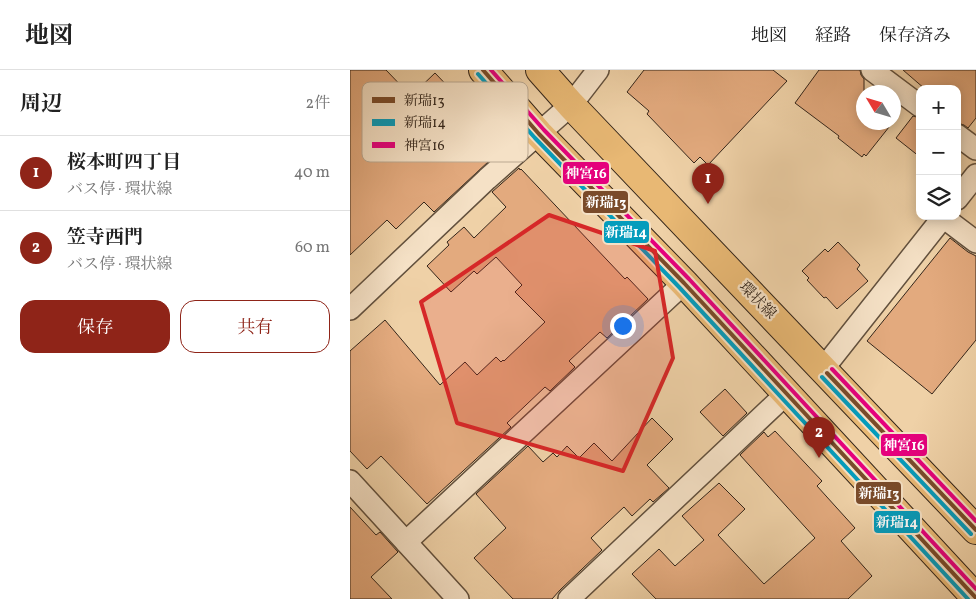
<!DOCTYPE html>
<html lang="ja">
<meta charset="utf-8">
<style>
:root{--surface:#fff;--page:#f2f2f2;--text:#222;--muted:#767676;--line:#e0e0e0;--accent:#8f2418}
body{margin:0;font-family:Vollkorn,"Noto Serif JP",serif;background:var(--page);color:var(--text)}
.controls{position:absolute;right:15px;top:15px;display:grid;overflow:hidden;border-radius:10px;box-shadow:0 2px 12px #0003}
.controls button{width:45px;height:45px;display:grid;place-items:center;padding:0;border:0;border-bottom:1px solid var(--line);background:var(--surface);color:var(--text);font:25px sans-serif}
.compass{position:absolute;left:506px;top:15px;width:45px;height:45px;border-radius:50%;background:var(--surface);box-shadow:0 2px 12px #0003;rotate:308deg}
.you{position:absolute;left:272px;top:255px;width:18px;height:18px;margin:-12px;border:4px solid #fff;border-radius:50%;background:#1a73e8;box-shadow:0 0 0 8px #1a73e833}
.badge{display:grid;place-items:center;width:32px;height:32px;border-radius:50%;background:var(--accent);color:#fff;font-size:16px;font-weight:700}
.pin{position:absolute;translate:-50% -41px;filter:drop-shadow(0 1px 2px #0008)}
.pin::after{content:'';position:absolute;top:26px;width:18px;height:15px;background:inherit;clip-path:polygon(0 0,100% 0,50% 100%)}
.list{margin:0;padding:0;list-style:none}
h2{display:flex;justify-content:space-between;align-items:center;height:65px;margin:0;padding:0 20px;font-size:21px}
h2 small{font-size:16px;font-weight:400;color:var(--muted)}
.list li{display:grid;grid-template-columns:32px 1fr auto;gap:15px;align-items:center;box-sizing:border-box;height:75px;padding:0 20px;border-top:1px solid var(--line)}
.list b{display:block;font-size:19px;white-space:nowrap}
.list p{margin:0;font-size:16px;white-space:nowrap;color:var(--muted)}
.list em{font-size:16px;font-style:normal;color:var(--muted)}
.actions{display:flex;gap:10px;padding:15px 20px}
.actions a{flex:1;padding:11px 0;border:1px solid var(--accent);border-radius:15px;text-align:center;font-size:18px;color:var(--accent)}
.actions .main{background:var(--accent);color:#fff}
.icon{flex:none;width:28px;height:28px;fill:none;stroke:currentColor;stroke-width:2;stroke-linecap:round;stroke-linejoin:round}
.map{position:relative;flex:none;width:626px;height:529px;overflow:hidden}
header{display:flex;align-items:center;gap:30px;box-sizing:border-box;height:70px;padding:0 25px;background:var(--surface);border-bottom:1px solid var(--line)}
header strong{font-size:24px}
nav{display:flex;gap:28px;margin-inline-start:auto;font-size:18px}
main{display:flex}
aside{flex:1;background:var(--surface)}
.map>svg:first-child{display:block}
.building{fill:#e3aa7e;stroke:#33251a}
.lines{fill:none;stroke-linecap:round;stroke-linejoin:round}
.minor-casing{stroke:#62503d;stroke-width:24}
.primary-casing{stroke:#33251a;stroke-width:30}
.minor{stroke:#f5e1c6;stroke-width:21}
.primary{stroke:#e8b874;stroke-width:28}
.bus-1-casing{stroke:#f5e1c6;stroke-width:8}
.bus-2-casing{stroke:#f5e1c6;stroke-width:8}
.bus-3-casing{stroke:#f5e1c6;stroke-width:8}
.bus-1{stroke:#7a4b2a;stroke-width:4}
.bus-2{stroke:#059cbc;stroke-width:4}
.bus-3{stroke:#e5007d;stroke-width:4}
.marked{fill:#d62828;fill-opacity:0.2;stroke:#d62828;stroke-width:4;stroke-linejoin:round}
.labels{text-anchor:middle;dominant-baseline:central;stroke-width:4.5;stroke-linejoin:round;paint-order:stroke}
.street-label{font-size:15px;fill:#33251a;stroke:#f5e1c6}
.key{fill:#f5e1c6;stroke:#bba992;stroke-width:1}
.key-label{font-size:14px;fill:#33251a}
.line-badge{stroke:#f5e1c6;stroke-width:2}
.badge-label{font-size:14px;text-anchor:middle;font-weight:bold;fill:#fff}
</style>
<header>
<strong>地図</strong>
<nav><a>地図</a><a>経路</a><a>保存済み</a></nav>
</header>
<main>
<aside>
<h2>周辺<small>2件</small></h2>
<ul class="list">
<li><span class="badge">1</span><div><b>桜本町四丁目</b><p>バス停 · 環状線</p></div><em>40 m</em></li>
<li><span class="badge">2</span><div><b>笠寺西門</b><p>バス停 · 環状線</p></div><em>60 m</em></li>
</ul>
<div class="actions"><a class="main">保存</a><a>共有</a></div>
</aside>
<div class="map">
<svg width="626" height="529" viewBox="0 0 626 529">
<rect width="100%" height="100%" fill="#efd1a7"/>
<filter id="stains"><feTurbulence type="fractalNoise" baseFrequency=".004" numOctaves="4"/><feColorMatrix values="0 0 0 0 .2 0 0 0 0 .09 0 0 0 0 .02 0 0 0 .5 -.17"/></filter>
<radialGradient id="worn" r=".72"><stop offset=".6" stop-color="#630" stop-opacity="0"/><stop offset="1" stop-color="#630" stop-opacity=".3"/></radialGradient>
<!-- building -->
<g class="building">
<path d="M0,0H36L61,26L85,3L107,26L86,46L121,84L141,66L152,79L84,142L74,132L46,159L37,150L0,185Z"/>
<path d="M294,0H423L437,11L358,95L350,87L344,93L297,44L299,41L277,22Z"/>
<path d="M469,0H510L511,5L514,9V52H543L516,86L514,84L512,87L488,68L489,66L445,33Z"/>
<path d="M553,0H626V48L618,58L614,55L607,53V19H575Z"/>
<path d="M563,46L570,48V87L546,68Z"/>
<path d="M169,98L170,100L171,99L275,209L277,207L298,229L257,268L250,262L219,291L225,297L200,321L195,317L157,353L161,357L77,434L31,386L17,399L0,381V281L35,250L90,315L115,292L127,305L146,287L151,292L153,290L154,291L195,252L165,222L172,215L146,187L127,204L124,201L101,222L77,196L99,175L97,172L114,157L124,168L156,137L142,122Z"/>
<path d="M600,168L618,182L626,186V270L582,324L517,271Z"/>
<path d="M488,172L510,195L507,199L518,211L487,239L476,227L474,228L457,210L459,208L452,201L475,179L478,182Z"/>
<path d="M375,319L397,343L373,366L350,342Z"/>
<path d="M302,348L323,369L297,395L319,418L303,432L300,429L282,446L274,437L241,468L252,480L210,520L202,529H163L124,488L156,458L126,424L178,376L193,392L203,383L207,387L217,376L229,388L244,373L262,391Z"/>
<path d="M425,361L472,411L467,416L505,458L491,471L522,506L498,529H306L282,504L309,479L325,496L354,470L332,446L369,413L395,439L368,465L414,514L465,468L390,385L414,362L418,367Z"/>
<path d="M0,437L26,465L30,462L48,482L21,507L42,529H0Z"/>
</g>
<g class="lines">
<!-- minor casing -->
<g class="minor-casing">
<g id="minor">
<path d="M522,0L570,36"/>
<path d="M607,65L626,79"/>
<path d="M607,129L626,105"/>
<path d="M593,147L626,172"/>
<path d="M0,239L137,109L221,35L248,0"/>
<path d="M473,299L594,146"/>
<path d="M0,411L108,529"/>
<path d="M56,472L334,213"/>
<path d="M219,529L436,324"/>
</g>
</g>
<!-- primary casing -->
<g class="primary-casing">
<g id="primary">
<path d="M133,0L189,64L334,213L626,528"/>
<path d="M190,0L221,35L626,460"/>
</g>
</g>
<!-- minor -->
<use href="#minor" class="minor"/>
<!-- primary -->
<use href="#primary" class="primary"/>
<!-- bus-1 casing -->
<g class="bus-1-casing">
<g id="bus-1">
<path d="M133,0L189,64L334,213L626,528"/>
<path d="M477,303L626,460"/>
</g>
</g>
<!-- bus-2 casing -->
<g class="bus-2-casing">
<g id="bus-2">
<path d="M128,4L185,68L329,217L618,529"/>
<path d="M472,307L621,464"/>
</g>
</g>
<!-- bus-3 casing -->
<g class="bus-3-casing">
<g id="bus-3">
<path d="M141,0L194,60L339,209L626,519"/>
<path d="M482,299L626,451"/>
</g>
</g>
<!-- bus-1 -->
<use href="#bus-1" class="bus-1"/>
<!-- bus-2 -->
<use href="#bus-2" class="bus-2"/>
<!-- bus-3 -->
<use href="#bus-3" class="bus-3"/>
</g>
<!-- marked area -->
<path class="marked" d="M199,145L305,181L323,288L273,401L107,353L71,232Z"/>
<g class="labels">
<!-- street labels -->
<g class="street-label">
<text transform="translate(407 231) rotate(46)">環状線</text>
</g>
</g>
<!-- legend -->
<rect x="12" y="12" width="166" height="80" rx="8" class="key"/>
<rect x="22" y="27" width="23" height="6" fill="#7a4b2a"/>
<rect x="22" y="49" width="23" height="7" fill="#059cbc"/>
<rect x="22" y="72" width="23" height="6" fill="#e5007d"/>
<g class="key-label">
<text x="54" y="35">新瑞13</text>
<text x="54" y="57">新瑞14</text>
<text x="54" y="80">神宮16</text>
</g>
<g class="line-badge">
<rect x="212" y="91" width="48" height="24" rx="5" fill="#e5007d"/>
<rect x="232" y="120" width="47" height="24" rx="5" fill="#7a4b2a"/>
<rect x="253" y="150" width="47" height="24" rx="5" fill="#059cbc"/>
<rect x="530" y="363" width="48" height="24" rx="5" fill="#e5007d"/>
<rect x="505" y="411" width="47" height="24" rx="5" fill="#7a4b2a"/>
<rect x="523" y="440" width="48" height="24" rx="5" fill="#059cbc"/>
</g>
<g class="badge-label">
<text x="236" y="108">神宮16</text>
<text x="256" y="137">新瑞13</text>
<text x="276" y="167">新瑞14</text>
<text x="554" y="380">神宮16</text>
<text x="529" y="428">新瑞13</text>
<text x="547" y="457">新瑞14</text>
</g>
<rect width="100%" height="100%" filter="url(#stains)"/>
<rect width="100%" height="100%" fill="url(#worn)"/>
</svg>
<div class="controls">
<button>+</button>
<button>−</button>
<button><svg class="icon" aria-label="layers" viewBox="0 0 24 24"><path d="M12 4l9 5-9 5-9-5zM3 14l9 5 9-5"/></svg></button>
</div>
<svg class="compass" viewBox="-18 -18 36 36"><path d="M0-13l5 13h-10z" fill="#e53935"/><path d="M0 13l5-13h-10z" fill="#767676"/></svg>
<div class="you"></div>
<div class="pin badge" style="left:358px;top:134px">1</div>
<div class="pin badge" style="left:469px;top:388px">2</div>
</div>
</main>
